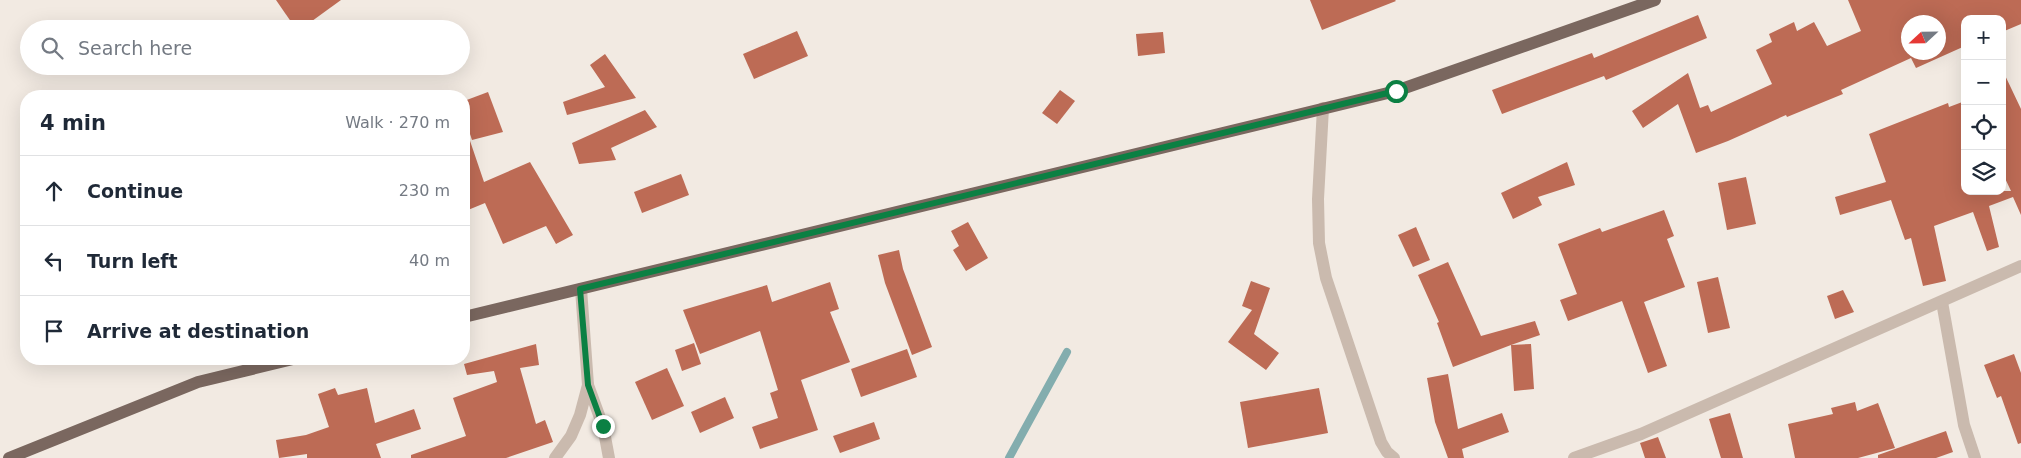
<!DOCTYPE html>
<meta charset="utf-8">
<style>
:root{--surface:#fff;--page:#f2f2f3;--text:#1f2937;--muted:#747a83;--line:#e0e1e3}
body{margin:0;font-family:"DejaVu Sans",sans-serif;background:var(--page);color:var(--text)}
.controls{position:absolute;right:15px;top:15px;display:grid;overflow:hidden;border-radius:10px;box-shadow:0 5px 20px #0002}
.controls button{width:45px;height:45px;display:grid;place-items:center;padding:0;border:0;border-bottom:1px solid var(--line);background:var(--surface);color:var(--text);font:25px sans-serif}
.compass{position:absolute;left:1901px;top:15px;width:45px;height:45px;border-radius:50%;background:var(--surface);box-shadow:0 5px 20px #0002;rotate:248deg}
.stop{position:absolute;width:15px;height:15px;margin:-11px;border:4px solid #0b8043;border-radius:50%;background:#fff}
.stop.end{background:#0b8043;border-color:#fff;box-shadow:0 1px 5px #0008}
.list{margin:0;padding:0;list-style:none}
h2{display:flex;justify-content:space-between;align-items:center;height:65px;margin:0;padding:0 20px;font-size:21px}
h2 small{font-size:16px;font-weight:400;color:var(--muted)}
.list li{display:grid;grid-template-columns:32px 1fr auto;gap:15px;align-items:center;box-sizing:border-box;height:70px;padding:0 20px;border-top:1px solid var(--line)}
.list b{display:block;font-size:19px;white-space:nowrap}
.list em{font-size:16px;font-style:normal;color:var(--muted)}
.icon{flex:none;width:28px;height:28px;fill:none;stroke:currentColor;stroke-width:2;stroke-linecap:round;stroke-linejoin:round}
.map{position:relative;flex:none;width:2021px;height:458px;overflow:hidden}
.search{position:absolute;background:var(--surface);box-shadow:0 5px 20px #0002;left:20px;top:20px;width:450px;height:55px;display:flex;align-items:center;gap:12px;box-sizing:border-box;padding:0 18px;border-radius:28px;color:var(--muted);font-size:19px}
.panel{position:absolute;background:var(--surface);box-shadow:0 5px 20px #0002;left:20px;top:90px;width:450px;height:275px;border-radius:20px}
.map>svg:first-child{display:block}
.lines{fill:none;stroke-linecap:round;stroke-linejoin:round}
.stream{stroke:#83adae;stroke-width:8}
.building{fill:#bd6b55;fill-rule:evenodd}
.minor{stroke:#cabaae;stroke-width:12}
.primary{stroke:#7a675f;stroke-width:12}
.route{stroke:#0b8043;stroke-width:6}
</style>
<div class="map">
<svg width="2021" height="458" viewBox="0 0 2021 458">
<rect width="100%" height="100%" fill="#f2eae2"/>
<g class="lines">
<!-- stream -->
<path class="stream" d="M1009,458L1067,352"/>
</g>
<!-- building -->
<g class="building">
<path d="M276,0H341L301,29H296Z"/>
<path d="M1310,0H1395L1396,1L1322,30Z"/>
<path d="M1848,0H2021V24L2002,32V19H1965V46L1916,68L1911,58L1841,90L1843,94L1787,117L1786,115L1728,141L1696,153L1678,104L1643,128L1632,111L1688,73L1700,108L1708,105L1711,112L1772,84L1756,50L1772,42L1769,34L1794,22L1797,31L1814,22L1827,46L1861,31ZM1908,22H1938V52H1908Z"/>
<path d="M1698,15L1707,38L1606,80L1604,76L1502,114L1492,90L1592,53L1594,58Z"/>
<path d="M797,31L808,56L754,79L743,54Z"/>
<path d="M1163,32L1165,53L1138,56L1136,34Z"/>
<path d="M605,54L636,98L567,115L563,102L605,87L590,65Z"/>
<path d="M2002,69L2021,109V215L2013,197L1989,206L1999,247L1987,251L1973,212L1934,226L1946,281L1923,286L1911,238L1905,240L1891,200L1840,215L1835,197L1886,182L1869,134L1948,103L1949,107L1965,101V191H2011L2002,172Z"/>
<path d="M1060,90L1075,101L1057,124L1042,113Z"/>
<path d="M488,92L503,132L472,140L464,116V101Z"/>
<path d="M645,110L657,127L611,148L616,160L579,164L572,143Z"/>
<path d="M464,132H467L484,182L530,162L573,235L556,244L546,226L503,244L485,203L468,210L464,200Z"/>
<path d="M1567,162L1575,185L1538,197L1542,205L1513,219L1501,193Z"/>
<path d="M681,174L689,195L642,213L634,192Z"/>
<path d="M1746,177L1756,224L1727,230L1718,183Z"/>
<path d="M1664,210L1674,236L1667,239L1685,287L1644,302L1667,366L1648,373L1622,301L1568,321L1560,300L1577,294L1558,244L1600,228L1602,232Z"/>
<path d="M968,222L988,258L966,271L953,250L959,246L951,231Z"/>
<path d="M1416,227L1430,260L1413,267L1398,235Z"/>
<path d="M899,250L903,269L932,347L912,355L885,283L878,255Z"/>
<path d="M1448,262L1481,336L1535,321L1540,335L1511,345L1531,344L1534,389L1514,391L1511,345L1453,367L1437,323L1439,322L1418,275Z"/>
<path d="M1718,277L1730,328L1708,333L1697,282Z"/>
<path d="M1251,281L1270,288L1254,334L1279,353L1266,370L1228,342L1252,310L1242,306Z"/>
<path d="M830,282L839,309L830,312L850,362L801,380L818,430L760,449L752,427L778,418L770,393L778,390L760,331L700,354L683,310L767,285L772,302Z"/>
<path d="M1843,290L1854,312L1835,319L1827,296Z"/>
<path d="M694,343L701,364L682,371L675,350Z"/>
<path d="M536,344L539,365L520,368L536,424L545,420L553,442L506,458H411V455L466,436L453,398L497,382L494,371L467,375L464,364Z"/>
<path d="M907,349L917,377L861,397L851,369Z"/>
<path d="M2014,354L2021,373V443L2018,444L2001,396L1997,398L1984,365Z"/>
<path d="M667,368L684,406L652,420L635,382Z"/>
<path d="M1448,374L1458,429L1502,413L1509,432L1462,449L1464,458H1448L1435,422L1427,378Z"/>
<path d="M335,388L338,395L367,388L375,423L414,409L421,429L376,444L381,458H307V454L279,458L276,440L306,435L329,427L318,394Z"/>
<path d="M1319,388L1328,433L1248,448L1240,402Z"/>
<path d="M725,397L734,418L700,433L691,412Z"/>
<path d="M1855,402L1857,411L1878,403L1895,448L1858,458H1795L1788,424L1833,414L1831,408Z"/>
<path d="M1730,413L1743,458H1721L1709,419Z"/>
<path d="M874,422L880,439L840,453L833,436Z"/>
<path d="M1946,431L1953,452L1936,458H1878V455Z"/>
<path d="M1658,437L1666,458H1645L1640,443Z"/>
</g>
<g class="lines">
<!-- minor -->
<g class="minor">
<path d="M1323,108L1318,199L1319,243L1326,278L1381,442L1387,452L1394,458"/>
<path d="M1942,302L1964,425L1975,458"/>
<path d="M588,385L603,426L609,458"/>
<path d="M555,458L571,436L580,415L588,385L581,289"/>
<path d="M1574,458L1641,434L2021,266"/>
</g>
<!-- primary -->
<g class="primary">
<path d="M464,317L1396,91L1655,0"/>
<path d="M9,458L198,382L293,359"/>
</g>
</g>
<g class="lines">
<!-- route -->
<path class="route" d="M603,426L588,385L580,289L1396,91"/>
</g>
</svg>
<div class="controls">
<button>+</button>
<button>−</button>
<button><svg class="icon" aria-label="locate" viewBox="0 0 24 24"><circle cx="12" cy="12" r="6"/><path d="M12 2v4M12 18v4M2 12h4M18 12h4"/></svg></button>
<button><svg class="icon" aria-label="layers" viewBox="0 0 24 24"><path d="M12 4l9 5-9 5-9-5zM3 14l9 5 9-5"/></svg></button>
</div>
<svg class="compass" viewBox="-18 -18 36 36"><path d="M0-13l5 13h-10z" fill="#e53935"/><path d="M0 13l5-13h-10z" fill="#747a83"/></svg>
<div class="stop" style="left:1396px;top:91px"></div>
<div class="stop end" style="left:603px;top:426px"></div>
<div class="search"><svg class="icon" aria-label="search" viewBox="0 0 24 24"><circle cx="10" cy="10" r="6"/><path d="M15 15l6 6"/></svg>Search here</div>
<section class="panel">
<h2>4 min<small>Walk · 270 m</small></h2>
<ul class="list">
<li><svg class="icon" aria-label="ahead" viewBox="0 0 24 24"><path d="M12 20V5M6 11l6-6 6 6"/></svg><div><b>Continue</b></div><em>230 m</em></li>
<li><svg class="icon" aria-label="left" viewBox="0 0 24 24"><path d="M17 20v-9H6M10 6l-5 5 5 5"/></svg><div><b>Turn left</b></div><em>40 m</em></li>
<li><svg class="icon" aria-label="arrive" viewBox="0 0 24 24"><path d="M6 21V4h12l-3 4 3 4H6"/></svg><div><b>Arrive at destination</b></div></li>
</ul>
</section>
</div>
